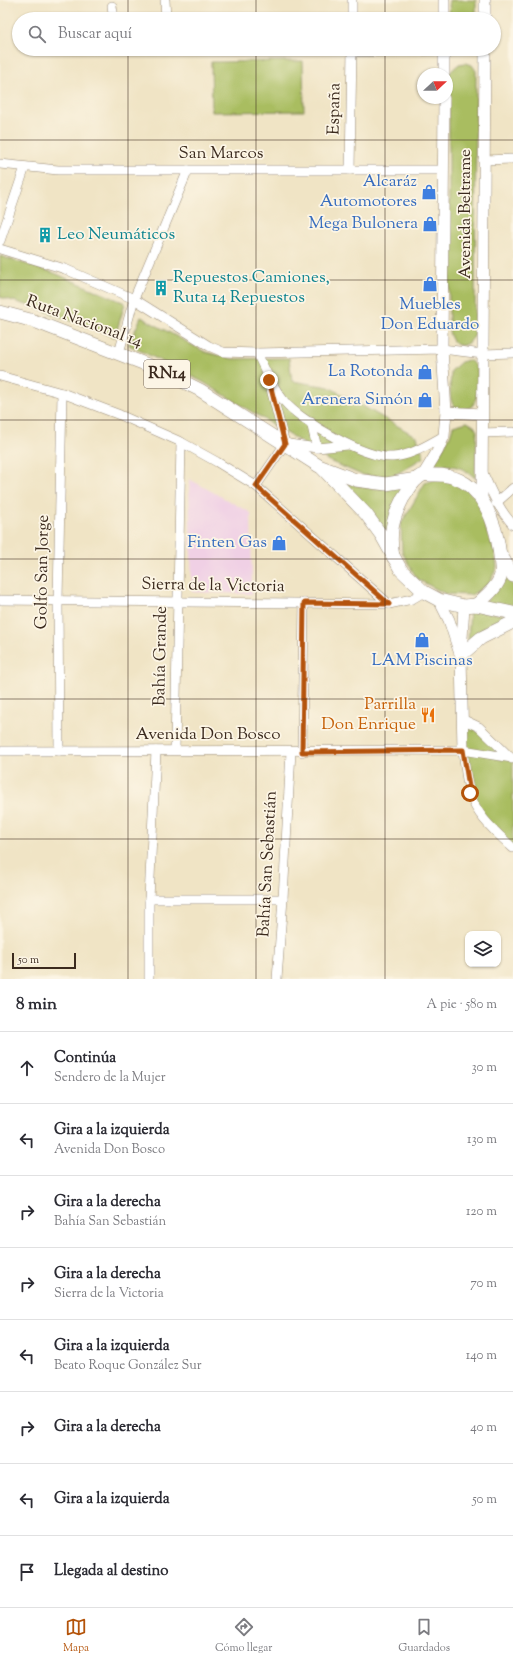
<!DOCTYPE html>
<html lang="es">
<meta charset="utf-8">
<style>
:root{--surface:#fff;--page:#f2f2f3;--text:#2b2b33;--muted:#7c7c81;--line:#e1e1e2;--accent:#b45309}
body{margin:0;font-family:"Sorts Mill Goudy",serif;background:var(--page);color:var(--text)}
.controls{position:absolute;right:12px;bottom:12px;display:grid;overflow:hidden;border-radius:8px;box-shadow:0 1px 3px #0004}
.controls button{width:36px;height:36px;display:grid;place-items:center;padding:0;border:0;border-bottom:1px solid var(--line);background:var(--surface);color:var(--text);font:20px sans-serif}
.compass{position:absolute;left:417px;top:68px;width:36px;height:36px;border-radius:50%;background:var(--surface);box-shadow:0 1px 3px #0004;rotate:68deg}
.scale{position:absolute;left:12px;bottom:10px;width:64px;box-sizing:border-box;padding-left:4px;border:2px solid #3b2a1e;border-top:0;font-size:11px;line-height:14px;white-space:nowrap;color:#3b2a1e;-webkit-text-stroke:3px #fcf5e5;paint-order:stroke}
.stop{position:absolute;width:12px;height:12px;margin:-9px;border:3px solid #b45309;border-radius:50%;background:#fff}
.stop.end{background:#b45309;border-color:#fff;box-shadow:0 1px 4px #0008}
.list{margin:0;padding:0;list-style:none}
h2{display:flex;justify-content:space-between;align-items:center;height:52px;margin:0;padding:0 16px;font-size:17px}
h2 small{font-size:13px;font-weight:400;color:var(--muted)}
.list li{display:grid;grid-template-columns:26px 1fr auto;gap:12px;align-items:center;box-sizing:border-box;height:72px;padding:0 16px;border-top:1px solid var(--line)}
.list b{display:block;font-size:15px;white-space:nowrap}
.list p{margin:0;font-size:13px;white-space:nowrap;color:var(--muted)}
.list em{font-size:13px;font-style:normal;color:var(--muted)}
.icon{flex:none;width:22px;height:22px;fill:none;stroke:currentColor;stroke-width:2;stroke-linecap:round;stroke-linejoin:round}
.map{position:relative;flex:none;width:513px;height:979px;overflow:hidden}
.search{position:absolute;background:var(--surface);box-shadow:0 1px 3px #0004;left:12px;right:12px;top:12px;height:44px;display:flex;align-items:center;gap:10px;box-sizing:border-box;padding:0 14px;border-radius:22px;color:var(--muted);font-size:15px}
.sheet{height:628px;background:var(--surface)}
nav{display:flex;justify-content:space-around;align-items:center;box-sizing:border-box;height:56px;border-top:1px solid var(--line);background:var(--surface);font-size:11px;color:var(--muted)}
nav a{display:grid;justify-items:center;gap:2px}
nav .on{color:var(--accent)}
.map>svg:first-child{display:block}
.built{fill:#f0d0e5}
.green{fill:#a9bd61;stroke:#727440}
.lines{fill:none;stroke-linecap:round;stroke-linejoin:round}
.minor-casing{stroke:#968772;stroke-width:10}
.major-casing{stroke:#968772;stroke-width:12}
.highway-casing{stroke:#968772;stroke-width:14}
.minor{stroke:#fff;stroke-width:9}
.major{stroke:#fff;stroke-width:11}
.highway{stroke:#fff;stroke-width:13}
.route{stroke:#b45309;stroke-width:5}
.grid{fill:none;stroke:#3b2a1e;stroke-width:1;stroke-opacity:0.55}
.labels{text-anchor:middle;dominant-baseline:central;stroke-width:3.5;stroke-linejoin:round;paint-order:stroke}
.shield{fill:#fcf5e5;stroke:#75675a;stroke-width:1}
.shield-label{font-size:16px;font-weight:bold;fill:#3b2a1e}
.street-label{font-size:17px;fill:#3b2a1e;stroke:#fcf5e5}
.shop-label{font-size:17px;fill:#366cbe;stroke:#fcf5e5;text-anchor:end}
.culture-label{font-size:17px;fill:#0d838f;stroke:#fcf5e5;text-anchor:start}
.food-label{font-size:17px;fill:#c56008;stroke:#fcf5e5;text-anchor:end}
</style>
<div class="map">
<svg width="513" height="979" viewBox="0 0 513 979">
<rect width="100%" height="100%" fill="#fcf5e5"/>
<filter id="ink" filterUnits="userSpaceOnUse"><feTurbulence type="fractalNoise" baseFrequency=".025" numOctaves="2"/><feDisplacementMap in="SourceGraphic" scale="8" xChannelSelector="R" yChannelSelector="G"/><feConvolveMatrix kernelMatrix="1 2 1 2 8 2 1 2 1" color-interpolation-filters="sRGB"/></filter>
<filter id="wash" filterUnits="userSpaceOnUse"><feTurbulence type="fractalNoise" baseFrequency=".012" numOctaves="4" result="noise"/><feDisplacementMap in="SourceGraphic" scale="16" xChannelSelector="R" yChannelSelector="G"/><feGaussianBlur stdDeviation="0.9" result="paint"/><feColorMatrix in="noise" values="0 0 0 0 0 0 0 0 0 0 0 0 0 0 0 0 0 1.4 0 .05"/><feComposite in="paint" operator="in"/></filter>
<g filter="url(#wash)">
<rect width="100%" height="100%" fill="#f0e4c5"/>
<!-- built -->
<path class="built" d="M189,479L251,513L252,594L192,592Z"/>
<!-- green -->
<g class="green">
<path d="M449,0H476V17L474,19H450Z"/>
<path d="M303,61L304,111L212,112L211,62Z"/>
<path d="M466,63L472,65L476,71L475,335C466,349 453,350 449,331V73L459,64Z"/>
<path d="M0,256L54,273L125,303L115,337L34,307L0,297Z"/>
<path d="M141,317L205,352L233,359L289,358L292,381L329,387L417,437L424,457L390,478L362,475L329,461L290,435L203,382L129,345Z"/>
<path d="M468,360C472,362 476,365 477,369C479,377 478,401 472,406C467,410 461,409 456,409C447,400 451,383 451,371L461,362Z"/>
<path d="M467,422L474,426L477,431L475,478C463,466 451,465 434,464L450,436L453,426Z"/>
<path d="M438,478L459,481L479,502L486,530L495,552L497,567L489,584L471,595L446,594L417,579L402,552L401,524L425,483Z"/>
<path d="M342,482L373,489L409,482L387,534Z"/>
<path d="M509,571L513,578V610L485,603Z"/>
<path d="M470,609L509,616L487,625L468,642Z"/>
<path d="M462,719L513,759V848L488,825L470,793Z"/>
</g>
</g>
<g filter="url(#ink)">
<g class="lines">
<!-- minor casing -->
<g class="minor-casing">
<g id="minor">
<path d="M165,0L166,19"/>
<path d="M112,6L114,19"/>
<path d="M352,19V0"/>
<path d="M351,52L485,49"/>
<path d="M483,160L513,159"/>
<path d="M0,164L58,170H443"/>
<path d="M350,170L352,49"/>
<path d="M0,241L25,167"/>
<path d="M0,249L65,269L134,299L209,346L223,352L257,353C265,370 272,386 284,401C301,422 366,459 393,457C411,456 429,444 444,436"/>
<path d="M119,353L134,299L188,170"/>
<path d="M257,353L442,349L483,354L513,353"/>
<path d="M0,376L62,393L120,415L181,442L217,462L256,486L389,604"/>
<path d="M270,385L285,444"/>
<path d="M311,422L317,448"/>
<path d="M482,433L513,432"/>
<path d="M289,444L317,448L348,445"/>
<path d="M483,473C492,493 498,508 513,525"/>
<path d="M256,486L285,444"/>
<path d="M496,503L513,488"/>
<path d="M0,600L389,604L412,599L424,592"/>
<path d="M462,719L479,727L512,759"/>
<path d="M175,750L181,442"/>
<path d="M463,750C465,764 466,780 470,793C476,816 496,832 513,848"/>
<path d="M0,751L463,750L512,758"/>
<path d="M59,751L58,601L62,393"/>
<path d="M302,752L304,603"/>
<path d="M149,899H283"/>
<path d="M149,979V899L156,751"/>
<path d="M277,979L283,899L291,751"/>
</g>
</g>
<!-- major casing -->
<g class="major-casing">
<g id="major">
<path d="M444,19V0"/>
<path d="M485,19V0"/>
<path d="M444,74V49"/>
<path d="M446,412L482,414"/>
<path d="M423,475L437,452L444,436L446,412L442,349L444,98"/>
<path d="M482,499L485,49"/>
<path d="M439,600L449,620L459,651"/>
<path d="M463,750L461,655L464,606"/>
</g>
</g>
<!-- highway casing -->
<g class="highway-casing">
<g id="highway">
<path d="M0,312L34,321L158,369L200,390L319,466L356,480L386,484L417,479"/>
<path d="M322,468L366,514L382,536L401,570L424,592L439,600L464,606L476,605L513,613"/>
<path d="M501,555L513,576"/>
<path d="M393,557C389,534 392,519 403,498C408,491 414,478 423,475C425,474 429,475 432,475C452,474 470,482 481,499C492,515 498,537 500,556C500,562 503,572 500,578C496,589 485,597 476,605"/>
<path d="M461,655L481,638L513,622"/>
</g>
</g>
<!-- minor -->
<use href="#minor" class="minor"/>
<!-- major -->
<use href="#major" class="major"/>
<!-- highway -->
<use href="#highway" class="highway"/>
</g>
</g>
<g class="lines" filter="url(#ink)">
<!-- route -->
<path class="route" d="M269,380L285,444L256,486L389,604L304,603L302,752L463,750L470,793"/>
</g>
<!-- grid -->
<path class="grid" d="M128,0V19M256,0V19M385,0V19M128,49V979M256,49V979M385,49V979M0,140H513M0,280H513M0,420H513M0,559H513M0,699H513M0,839H513"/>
<!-- icons -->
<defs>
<g id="shop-bare" transform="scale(1.2)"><path d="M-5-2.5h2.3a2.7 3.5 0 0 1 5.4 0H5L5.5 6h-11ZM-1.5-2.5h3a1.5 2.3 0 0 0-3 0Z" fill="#3f7fe0" stroke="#fcf5e5" stroke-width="2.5" paint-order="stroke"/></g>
<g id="building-bare" transform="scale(1.2)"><path d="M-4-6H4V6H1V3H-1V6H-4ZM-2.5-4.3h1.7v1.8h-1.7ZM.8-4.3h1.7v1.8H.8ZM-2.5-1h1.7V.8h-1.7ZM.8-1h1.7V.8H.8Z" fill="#0f9aa8" stroke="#fcf5e5" stroke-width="2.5" paint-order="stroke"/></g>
<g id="restaurant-bare" transform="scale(1.2)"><path d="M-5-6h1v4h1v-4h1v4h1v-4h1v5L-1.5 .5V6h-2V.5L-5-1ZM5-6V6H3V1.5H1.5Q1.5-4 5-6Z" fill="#e8710a" stroke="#fcf5e5" stroke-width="2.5" paint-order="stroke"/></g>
</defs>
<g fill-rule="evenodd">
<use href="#shop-bare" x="429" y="192"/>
<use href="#shop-bare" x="430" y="224"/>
<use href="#building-bare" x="45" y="235"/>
<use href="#shop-bare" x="430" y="284"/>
<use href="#building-bare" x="161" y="288"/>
<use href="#shop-bare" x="425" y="372"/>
<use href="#shop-bare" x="425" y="400"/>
<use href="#shop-bare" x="279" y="543"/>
<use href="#shop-bare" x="422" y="640"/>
<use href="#restaurant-bare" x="428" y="715"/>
</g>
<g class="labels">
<!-- shield labels -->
<rect class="shield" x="144" y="360" width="46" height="28" rx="3"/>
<g class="shield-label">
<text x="167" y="374">RN14</text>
</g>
<!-- street labels -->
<g class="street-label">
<text transform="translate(335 109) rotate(-89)">España</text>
<text x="221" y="154">San Marcos</text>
<text transform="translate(466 214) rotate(-90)">Avenida Beltrame</text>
<text transform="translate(84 322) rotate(20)">Ruta Nacional 14</text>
<text transform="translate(43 572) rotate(-89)">Golfo San Jorge</text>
<text transform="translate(213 586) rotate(1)">Sierra de la Victoria</text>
<text transform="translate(161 656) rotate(-89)">Bahía Grande</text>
<text x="208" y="735">Avenida Don Bosco</text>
<text transform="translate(268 864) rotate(-87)">Bahía San Sebastián</text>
</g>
<!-- shop labels -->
<g class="shop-label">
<text x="417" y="182">Alcaráz<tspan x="417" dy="20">Automotores</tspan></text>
<text x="418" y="224">Mega Bulonera</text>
<text x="430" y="305" text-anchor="middle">Muebles<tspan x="430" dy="20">Don Eduardo</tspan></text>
<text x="413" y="372">La Rotonda</text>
<text x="413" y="400">Arenera Simón</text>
<text x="267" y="543">Finten Gas</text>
<text x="422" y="661" text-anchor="middle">LAM Piscinas</text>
</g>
<!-- culture labels -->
<g class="culture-label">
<text x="57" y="235">Leo Neumáticos</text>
<text x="173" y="278">Repuestos Camiones,<tspan x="173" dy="20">Ruta 14 Repuestos</tspan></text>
</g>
<!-- food labels -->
<g class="food-label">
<text x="416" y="705">Parrilla<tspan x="416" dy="20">Don Enrique</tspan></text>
</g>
</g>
</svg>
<div class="controls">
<button><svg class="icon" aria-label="layers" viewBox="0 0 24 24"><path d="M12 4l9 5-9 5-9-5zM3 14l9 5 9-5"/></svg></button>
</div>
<svg class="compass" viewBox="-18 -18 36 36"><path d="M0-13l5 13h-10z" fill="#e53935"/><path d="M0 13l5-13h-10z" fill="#7c7c81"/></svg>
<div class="scale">50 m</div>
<div class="stop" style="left:470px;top:793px"></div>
<div class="stop end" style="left:269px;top:380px"></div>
<div class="search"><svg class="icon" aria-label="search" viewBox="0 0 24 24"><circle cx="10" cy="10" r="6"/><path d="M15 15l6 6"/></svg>Buscar aquí</div>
</div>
<section class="sheet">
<h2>8 min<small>A pie · 580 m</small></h2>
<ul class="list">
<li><svg class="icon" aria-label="ahead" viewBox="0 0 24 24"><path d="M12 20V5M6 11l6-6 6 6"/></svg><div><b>Continúa</b><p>Sendero de la Mujer</p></div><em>30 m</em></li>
<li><svg class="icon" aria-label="left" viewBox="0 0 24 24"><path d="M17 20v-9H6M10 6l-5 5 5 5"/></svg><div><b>Gira a la izquierda</b><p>Avenida Don Bosco</p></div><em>130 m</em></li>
<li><svg class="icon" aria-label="right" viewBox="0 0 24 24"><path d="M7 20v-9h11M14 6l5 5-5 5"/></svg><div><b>Gira a la derecha</b><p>Bahía San Sebastián</p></div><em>120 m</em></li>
<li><svg class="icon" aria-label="right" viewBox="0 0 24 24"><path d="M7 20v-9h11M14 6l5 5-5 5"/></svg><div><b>Gira a la derecha</b><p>Sierra de la Victoria</p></div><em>70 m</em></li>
<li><svg class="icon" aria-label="left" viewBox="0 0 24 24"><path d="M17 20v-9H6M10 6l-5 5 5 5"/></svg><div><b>Gira a la izquierda</b><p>Beato Roque González Sur</p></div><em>140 m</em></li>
<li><svg class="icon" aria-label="right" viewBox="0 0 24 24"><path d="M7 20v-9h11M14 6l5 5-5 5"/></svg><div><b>Gira a la derecha</b></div><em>40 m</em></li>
<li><svg class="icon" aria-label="left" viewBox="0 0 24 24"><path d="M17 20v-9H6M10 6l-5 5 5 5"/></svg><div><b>Gira a la izquierda</b></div><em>50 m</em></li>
<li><svg class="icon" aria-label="arrive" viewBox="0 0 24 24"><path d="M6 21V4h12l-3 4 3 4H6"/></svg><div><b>Llegada al destino</b></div></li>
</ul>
</section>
<nav>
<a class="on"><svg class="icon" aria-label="map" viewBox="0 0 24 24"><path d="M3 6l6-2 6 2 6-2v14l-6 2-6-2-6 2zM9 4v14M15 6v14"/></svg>Mapa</a>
<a><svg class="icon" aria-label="directions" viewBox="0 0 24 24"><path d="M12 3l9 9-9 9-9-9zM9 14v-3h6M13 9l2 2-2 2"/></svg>Cómo llegar</a>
<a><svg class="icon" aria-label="saved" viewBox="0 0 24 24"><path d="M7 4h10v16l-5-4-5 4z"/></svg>Guardados</a>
</nav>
